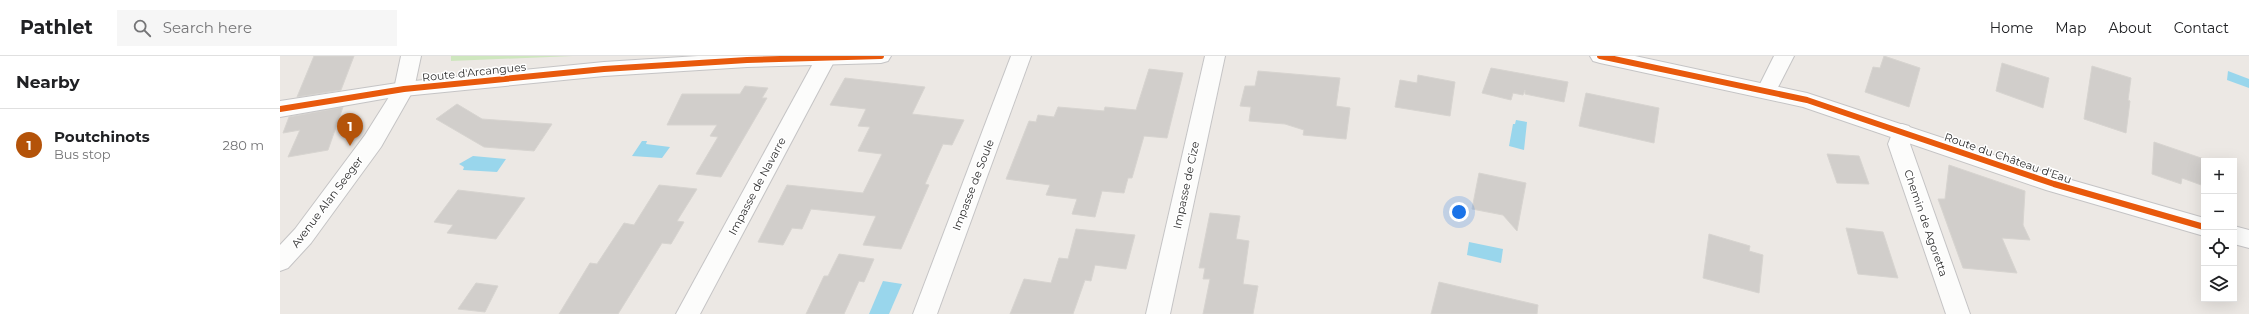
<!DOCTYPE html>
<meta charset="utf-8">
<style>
:root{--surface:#fff;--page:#f6f6f6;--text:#202124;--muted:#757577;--line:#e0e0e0;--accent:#b45309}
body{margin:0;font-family:Montserrat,sans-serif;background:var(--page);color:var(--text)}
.controls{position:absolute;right:12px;bottom:12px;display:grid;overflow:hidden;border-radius:0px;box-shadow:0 4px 16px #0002}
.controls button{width:36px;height:36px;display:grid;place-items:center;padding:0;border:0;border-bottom:1px solid var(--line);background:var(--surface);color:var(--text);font:20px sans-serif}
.you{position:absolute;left:1179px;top:156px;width:14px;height:14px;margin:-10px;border:3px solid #fff;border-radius:50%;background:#1a73e8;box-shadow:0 0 0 6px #1a73e833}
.badge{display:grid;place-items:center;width:26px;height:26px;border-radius:50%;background:var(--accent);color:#fff;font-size:13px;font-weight:700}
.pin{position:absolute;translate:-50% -33px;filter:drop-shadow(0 1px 2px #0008)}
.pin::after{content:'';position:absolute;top:21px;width:14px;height:12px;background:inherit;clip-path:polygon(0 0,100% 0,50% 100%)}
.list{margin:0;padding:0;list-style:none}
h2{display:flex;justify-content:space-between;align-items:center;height:52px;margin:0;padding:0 16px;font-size:17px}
h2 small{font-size:13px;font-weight:400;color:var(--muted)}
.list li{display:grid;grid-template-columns:26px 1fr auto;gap:12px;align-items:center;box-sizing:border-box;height:72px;padding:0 16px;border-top:1px solid var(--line)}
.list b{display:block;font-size:15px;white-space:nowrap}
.list p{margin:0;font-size:13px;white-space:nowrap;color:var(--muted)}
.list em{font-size:13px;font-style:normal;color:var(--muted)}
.icon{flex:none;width:22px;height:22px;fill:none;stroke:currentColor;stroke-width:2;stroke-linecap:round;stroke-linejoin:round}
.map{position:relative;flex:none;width:1969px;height:258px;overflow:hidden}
header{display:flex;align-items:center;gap:24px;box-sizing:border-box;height:56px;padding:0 20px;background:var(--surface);border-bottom:1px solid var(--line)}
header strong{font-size:19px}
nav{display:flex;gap:22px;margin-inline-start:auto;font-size:14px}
.search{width:280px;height:36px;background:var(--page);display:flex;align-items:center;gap:10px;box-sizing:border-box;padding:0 14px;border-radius:0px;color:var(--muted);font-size:15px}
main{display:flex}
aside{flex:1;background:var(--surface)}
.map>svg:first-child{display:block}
.green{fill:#cee6be}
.water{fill:#99d6ec}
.building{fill:#d1cecb;stroke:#d7d4d0}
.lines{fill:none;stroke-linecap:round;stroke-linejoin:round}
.minor-casing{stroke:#c5c4c5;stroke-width:2}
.tertiary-casing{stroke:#c5c4c5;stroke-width:2}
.secondary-casing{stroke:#c5c4c5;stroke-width:2}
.minor{fill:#fcfcfb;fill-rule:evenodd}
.tertiary{fill:#fcfcfb;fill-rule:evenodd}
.secondary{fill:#fcfcfb;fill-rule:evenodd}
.cycleway-casing{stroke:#fff;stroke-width:8}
.cycleway{stroke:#e8590c;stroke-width:6}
.labels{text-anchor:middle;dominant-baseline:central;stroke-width:3;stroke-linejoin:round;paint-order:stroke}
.street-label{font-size:11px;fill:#2e2e2e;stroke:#fff}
</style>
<header>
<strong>Pathlet</strong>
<div class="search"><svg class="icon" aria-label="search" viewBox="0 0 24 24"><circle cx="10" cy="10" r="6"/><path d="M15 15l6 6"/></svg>Search here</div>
<nav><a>Home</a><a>Map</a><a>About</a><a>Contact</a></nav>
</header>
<main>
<aside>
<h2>Nearby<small></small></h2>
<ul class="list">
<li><span class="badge">1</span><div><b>Poutchinots</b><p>Bus stop</p></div><em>280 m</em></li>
</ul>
</aside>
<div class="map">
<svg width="1969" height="258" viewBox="0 0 1969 258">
<rect width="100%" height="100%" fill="#ece8e4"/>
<!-- green -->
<path class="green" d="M171,0H293L171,5Z"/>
<!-- water -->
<g class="water">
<path d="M1948,15L1969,23V32L1947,24Z"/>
<path d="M1236,64L1247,66L1244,94L1229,90L1233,68H1235Z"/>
<path d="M362,85H367L366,88L390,91L382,102L352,100Z"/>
<path d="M193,100L226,103L217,116L183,114L184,111L179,108Z"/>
<path d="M1189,186L1223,193L1221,207L1187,199Z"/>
<path d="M603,225L622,228L609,258H589Z"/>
</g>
<!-- building -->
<g class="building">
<path d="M34,0H74L61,34L17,41Z"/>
<path d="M1604,0L1640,12L1629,51L1585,36L1593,11L1600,12Z"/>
<path d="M1722,7L1769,22L1763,52L1716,35Z"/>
<path d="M1812,10L1851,22L1848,44L1850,45L1846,77L1804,63Z"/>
<path d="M1211,12L1288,26L1284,46L1245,38V34L1243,39L1233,37L1231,44L1202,37Z"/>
<path d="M869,13L903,17L887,82L864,80L852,122H848L844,137L822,135L815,161L792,158L797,143L766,139L770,129L726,123L749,65L756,66L758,59L774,61L778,51L824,55L825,51L856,54Z"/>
<path d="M978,15L1060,22L1056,50L1070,52L1066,83L1023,79L1024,74L1005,68L969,65L971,51L960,50L965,30H975Z"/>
<path d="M1138,19L1175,26L1170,60L1115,51L1120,24L1137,27Z"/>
<path d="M565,22L645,31L632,58L684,64L672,89L663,88L645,128L649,129L621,193L583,189L596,160L531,153L522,173L512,172L503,189L478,186L507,129L583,137L602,98L578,95L590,71L578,70L586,53L550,49Z"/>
<path d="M465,30L488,32L482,42H487L441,121L416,118L438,81L430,80L437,69H387L402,38H460Z"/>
<path d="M1306,37L1379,52L1374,87L1299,70Z"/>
<path d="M177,48L202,63L272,68L254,95L204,91L156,63Z"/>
<path d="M63,51L48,94L8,101L20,74L3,77L9,61Z"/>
<path d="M1874,86L1924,103V130L1902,122L1901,128L1872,118Z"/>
<path d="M1547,98L1579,100L1589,128L1557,127Z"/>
<path d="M1669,109L1745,135L1743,169L1750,184L1722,182L1737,217L1683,212L1658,143H1665Z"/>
<path d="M1199,117L1246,127L1237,175L1223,159L1192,153Z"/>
<path d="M379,129L417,133L397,165L404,166L391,188L382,187L338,258H279L310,207L317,208L344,167L354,169Z"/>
<path d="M178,134L245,142L216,183L167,177L173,169L154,166Z"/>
<path d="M930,157L960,160L956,183L969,185L963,228L978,230L973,258H923L930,223H923L925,212H919Z"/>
<path d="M1566,172L1603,176L1618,222L1578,218Z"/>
<path d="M796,173L855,179L846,213L815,209L811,225L805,224L793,258H730L744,223L771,227L779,202L788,203Z"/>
<path d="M1429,178L1470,190L1469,195L1483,199L1479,237L1423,222Z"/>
<path d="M559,198L594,203L584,226L579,225L564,258H526L544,220H548Z"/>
<path d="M1159,226L1258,249L1257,258H1151Z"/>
<path d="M196,227L218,230L205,256L178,253Z"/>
</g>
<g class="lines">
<!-- minor casing -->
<g class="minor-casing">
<g id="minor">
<path d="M537,0H555L556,2L420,258H396Z"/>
<path d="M731,0H751L657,258H633Z"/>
<path d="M925,0H945L890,258H866Z"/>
<path d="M1494,0H1514L1494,39L1487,41L1480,39L1477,34Z"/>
<path d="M124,26L131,28L134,33L131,38L0,61V45Z"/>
<path d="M1622,68L1629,70L1633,76L1630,88L1690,258H1666L1608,88L1615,70Z"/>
</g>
</g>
<!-- tertiary casing -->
<g class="tertiary-casing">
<g id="tertiary">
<path d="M418,0H611L608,5L601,7L467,11L324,20L124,40L117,38L114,33L117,28L124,26L324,6Z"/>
<path d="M1310,0H1355L1527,37L1774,119L1924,162V180L1766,134L1523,51L1320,7L1313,5Z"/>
<path d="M1954,170L1969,174V192L1954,188Z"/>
</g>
</g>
<!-- secondary casing -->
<g class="secondary-casing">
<path id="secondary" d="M121,0H141L134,33L101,91L31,187L8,212L0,215V189L15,173L85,79L114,33Z"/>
</g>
<!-- minor -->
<use href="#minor" class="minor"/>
<!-- tertiary -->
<use href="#tertiary" class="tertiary"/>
<!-- secondary -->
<use href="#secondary" class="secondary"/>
<!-- cycleway casing -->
<g class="cycleway-casing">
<g id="cycleway">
<path d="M1320,0L1527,44L1774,128L1924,171"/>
<path d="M0,53L124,33L324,13L467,4L601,0"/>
</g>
</g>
<!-- cycleway -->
<use href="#cycleway" class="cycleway"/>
</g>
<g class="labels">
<!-- street labels -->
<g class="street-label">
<text transform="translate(194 16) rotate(-6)">Route d'Arcangues</text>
<text transform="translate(1728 102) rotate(19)">Route du Château d'Eau</text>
<text transform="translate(693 129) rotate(-69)">Impasse de Soule</text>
<text transform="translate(906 129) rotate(-78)">Impasse de Cize</text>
<text transform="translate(477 130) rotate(-62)">Impasse de Navarre</text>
<text transform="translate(47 146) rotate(-53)">Avenue Alan Seeger</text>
<text transform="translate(1646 167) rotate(71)">Chemin de Agoretta</text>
</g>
</g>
</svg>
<div class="controls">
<button>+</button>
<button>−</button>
<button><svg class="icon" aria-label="locate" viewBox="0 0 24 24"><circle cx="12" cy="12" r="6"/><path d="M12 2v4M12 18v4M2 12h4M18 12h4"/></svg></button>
<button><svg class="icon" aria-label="layers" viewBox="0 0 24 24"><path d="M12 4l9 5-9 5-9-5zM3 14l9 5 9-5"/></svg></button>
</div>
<div class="you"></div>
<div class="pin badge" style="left:70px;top:90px">1</div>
</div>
</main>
